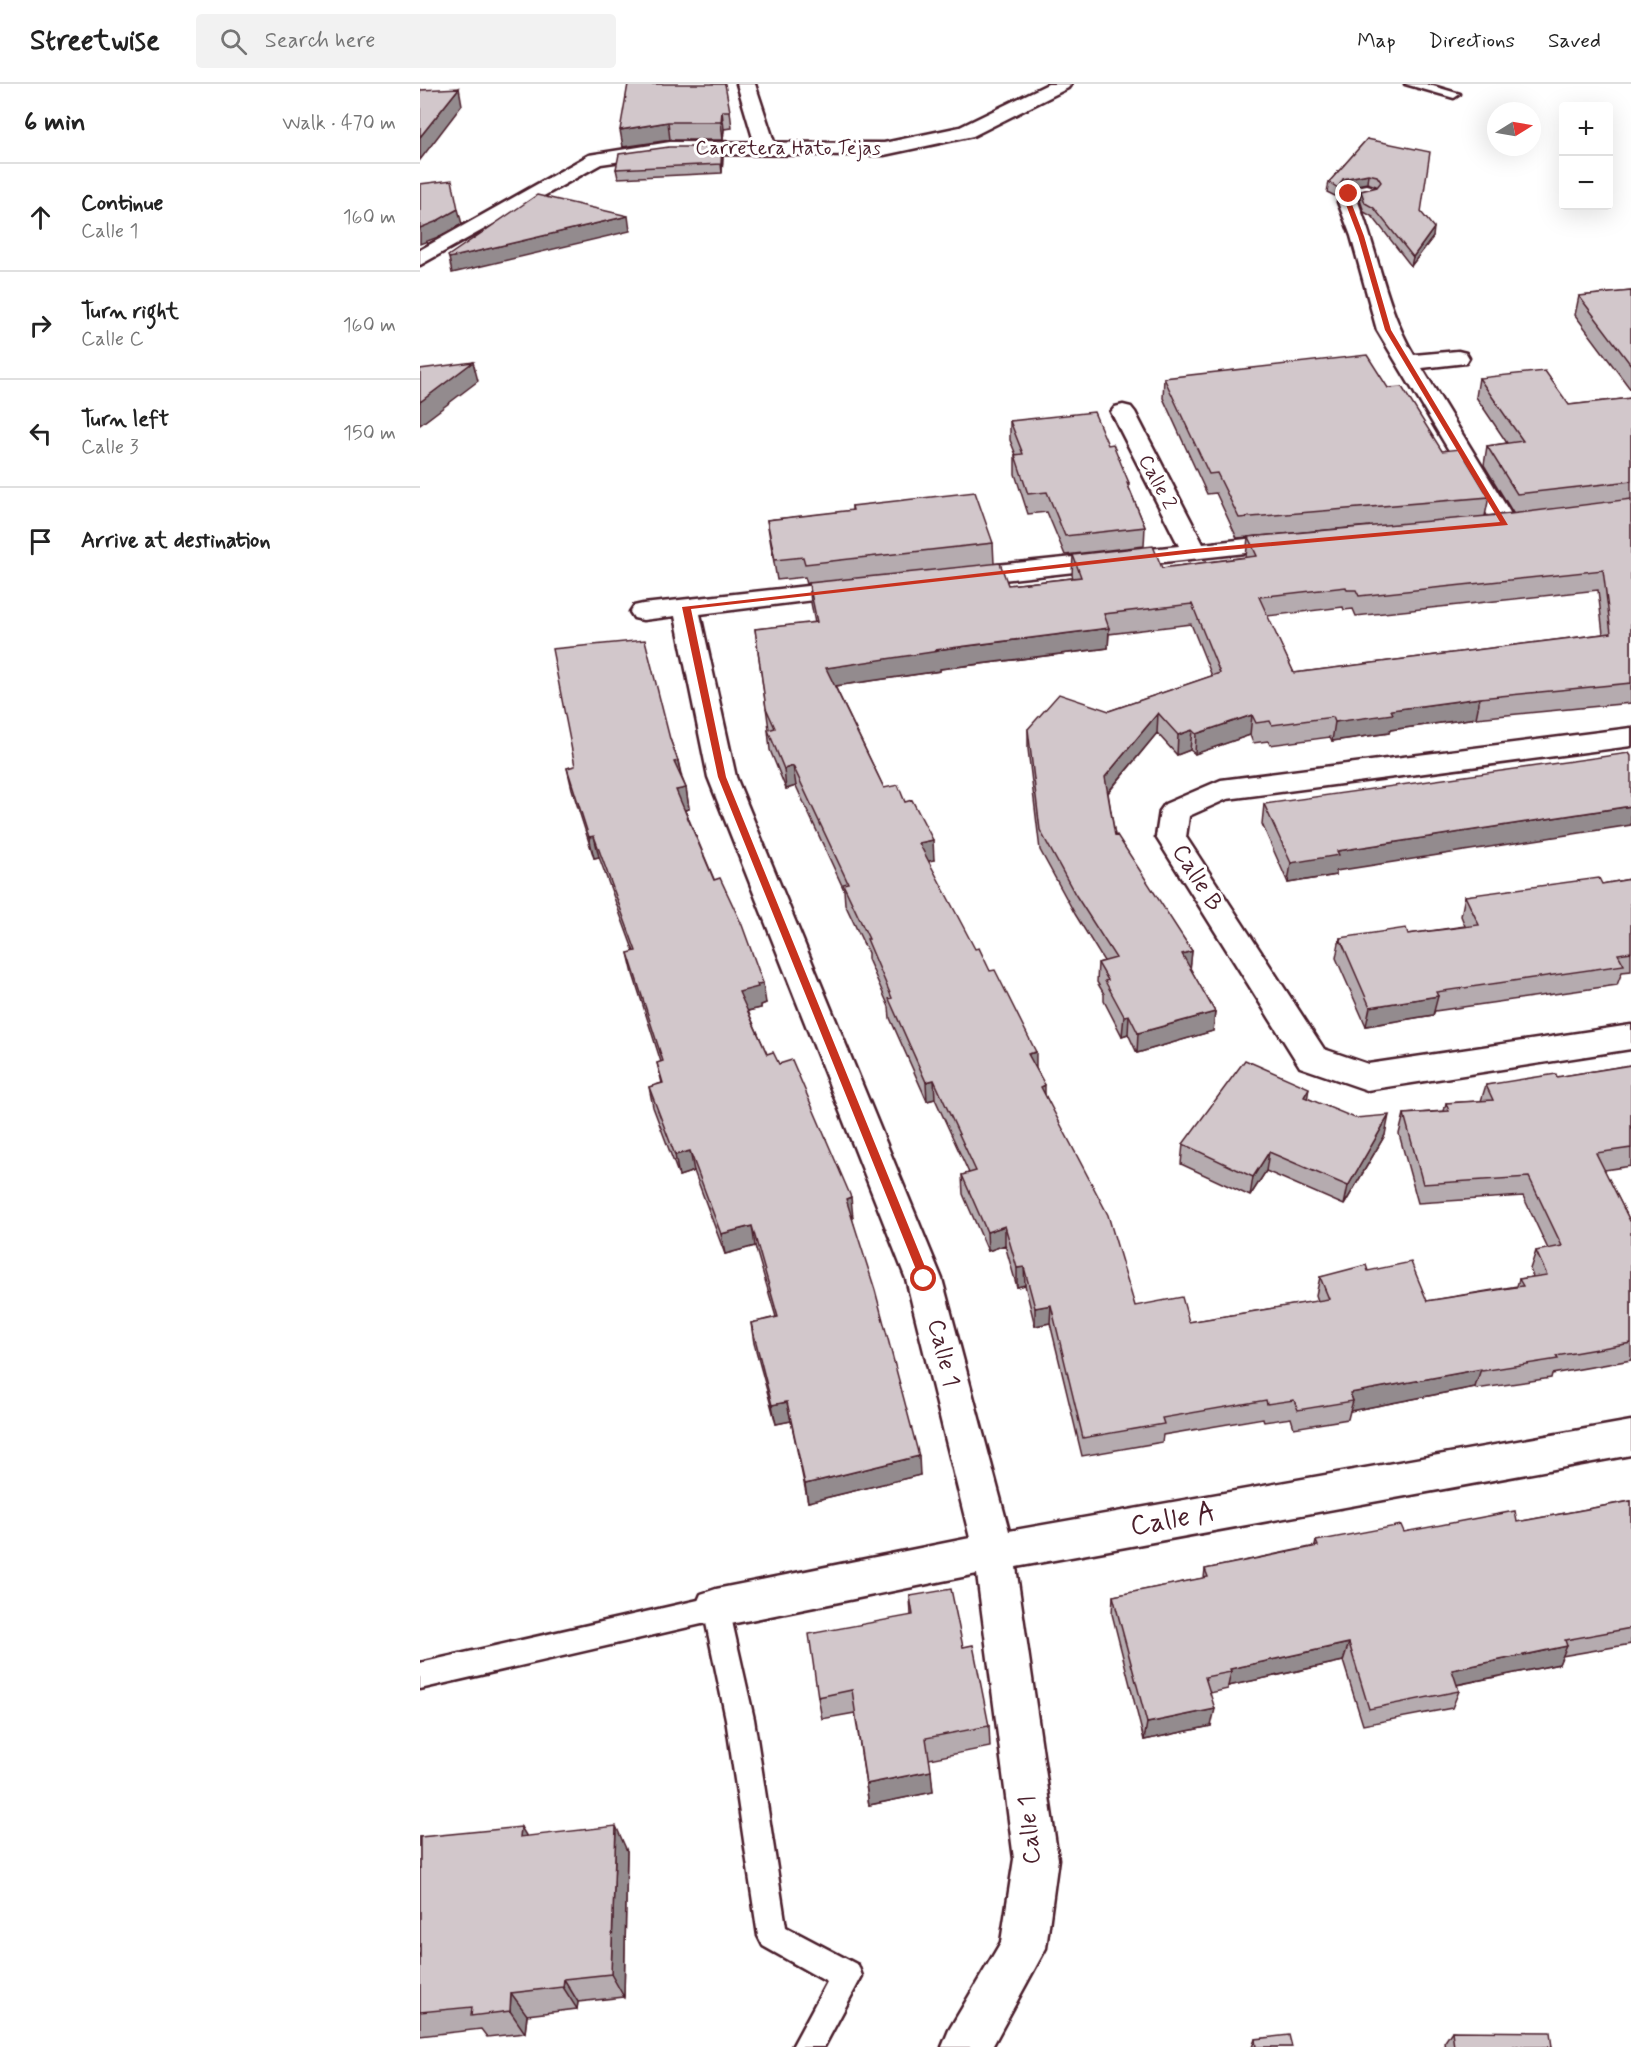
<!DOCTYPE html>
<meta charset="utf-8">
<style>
:root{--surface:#fff;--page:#f2f2f2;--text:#222;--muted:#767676;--line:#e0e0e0}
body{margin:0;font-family:Mynerve,sans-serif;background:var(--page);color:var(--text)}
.controls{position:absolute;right:18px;top:18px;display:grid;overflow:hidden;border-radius:6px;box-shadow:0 6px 24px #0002}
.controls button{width:54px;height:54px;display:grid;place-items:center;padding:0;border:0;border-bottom:2px solid var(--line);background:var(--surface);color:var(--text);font:30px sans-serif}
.compass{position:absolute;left:1067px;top:18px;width:54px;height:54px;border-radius:50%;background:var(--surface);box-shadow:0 6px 24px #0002;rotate:79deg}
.stop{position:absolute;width:18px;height:18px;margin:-14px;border:4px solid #c8321e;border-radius:50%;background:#fff}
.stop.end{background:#c8321e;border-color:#fff;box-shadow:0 2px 6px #0008}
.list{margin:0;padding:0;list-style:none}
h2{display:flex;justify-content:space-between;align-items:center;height:78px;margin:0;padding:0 24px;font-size:26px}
h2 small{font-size:20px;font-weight:400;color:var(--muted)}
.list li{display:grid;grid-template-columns:39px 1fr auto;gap:18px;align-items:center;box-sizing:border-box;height:108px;padding:0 24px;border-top:2px solid var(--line)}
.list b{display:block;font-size:22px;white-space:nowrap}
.list p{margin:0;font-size:20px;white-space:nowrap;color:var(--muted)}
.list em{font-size:20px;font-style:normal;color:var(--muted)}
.icon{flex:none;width:33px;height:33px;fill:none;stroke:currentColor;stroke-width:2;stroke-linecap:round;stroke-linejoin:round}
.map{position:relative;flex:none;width:1211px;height:1963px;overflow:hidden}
header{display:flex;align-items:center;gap:36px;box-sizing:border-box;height:84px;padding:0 30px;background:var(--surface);border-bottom:2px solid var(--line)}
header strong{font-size:28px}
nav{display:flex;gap:33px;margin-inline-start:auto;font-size:21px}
.search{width:420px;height:54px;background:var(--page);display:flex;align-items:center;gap:15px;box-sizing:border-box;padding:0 21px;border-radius:6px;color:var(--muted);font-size:22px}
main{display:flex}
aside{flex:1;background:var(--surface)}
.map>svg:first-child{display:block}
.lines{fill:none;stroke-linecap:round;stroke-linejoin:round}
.lane-casing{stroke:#4a1f2b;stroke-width:5}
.street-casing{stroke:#4a1f2b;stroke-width:5}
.secondary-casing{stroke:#4a1f2b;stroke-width:5}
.lane{fill:#fff;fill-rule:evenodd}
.street{fill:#fff;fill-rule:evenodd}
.secondary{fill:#fff;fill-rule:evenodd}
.wall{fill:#b5abaf;stroke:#4a1f2b;stroke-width:1.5;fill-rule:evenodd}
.shaded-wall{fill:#938b8e;stroke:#4a1f2b;stroke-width:1.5}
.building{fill:#d2c7cb;stroke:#4a1f2b;stroke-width:1.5;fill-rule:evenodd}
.route{fill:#c8321e}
.labels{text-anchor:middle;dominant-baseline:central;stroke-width:6;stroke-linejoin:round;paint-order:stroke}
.far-street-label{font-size:20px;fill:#4a1f2b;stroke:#fff}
.street-label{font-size:24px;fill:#4a1f2b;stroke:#fff}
.near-street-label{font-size:28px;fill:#4a1f2b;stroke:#fff}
</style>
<header>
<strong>Streetwise</strong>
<div class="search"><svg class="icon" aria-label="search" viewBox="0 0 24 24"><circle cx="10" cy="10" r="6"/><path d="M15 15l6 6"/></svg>Search here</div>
<nav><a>Map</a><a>Directions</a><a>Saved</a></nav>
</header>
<main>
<aside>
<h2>6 min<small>Walk · 470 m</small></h2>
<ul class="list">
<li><svg class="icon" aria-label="ahead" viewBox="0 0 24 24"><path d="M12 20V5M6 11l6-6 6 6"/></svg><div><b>Continue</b><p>Calle 1</p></div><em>160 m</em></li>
<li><svg class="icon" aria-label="right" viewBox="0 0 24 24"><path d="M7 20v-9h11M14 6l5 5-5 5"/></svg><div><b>Turn right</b><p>Calle C</p></div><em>160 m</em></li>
<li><svg class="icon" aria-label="left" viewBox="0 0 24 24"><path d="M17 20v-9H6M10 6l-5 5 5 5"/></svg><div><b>Turn left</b><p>Calle 3</p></div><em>150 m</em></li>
<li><svg class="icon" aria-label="arrive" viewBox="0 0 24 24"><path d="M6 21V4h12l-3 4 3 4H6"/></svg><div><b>Arrive at destination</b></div></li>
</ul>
</aside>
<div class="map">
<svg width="1211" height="1963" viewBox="0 0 1211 1963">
<rect width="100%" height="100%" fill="#fff"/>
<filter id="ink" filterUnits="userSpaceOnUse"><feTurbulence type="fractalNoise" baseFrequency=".0167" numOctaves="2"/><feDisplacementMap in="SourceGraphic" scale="12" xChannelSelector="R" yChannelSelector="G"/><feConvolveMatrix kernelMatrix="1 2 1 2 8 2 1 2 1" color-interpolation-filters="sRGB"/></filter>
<g filter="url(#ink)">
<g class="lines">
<!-- lane casing -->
<g class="lane-casing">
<g id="lane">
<path d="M985,0H1006L1040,10L1034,14Z"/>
<path d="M296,1512L305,1515L309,1524L334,1635L366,1843L438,1881L442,1892L404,1963H372L407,1898L343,1862L338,1852L306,1635L286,1539L0,1605V1579Z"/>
</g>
</g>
<!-- street casing -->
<g class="street-casing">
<g id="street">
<path d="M317,0H335L356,64L353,68H339L336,64Z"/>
<path d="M947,101L954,103L957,107L954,111L938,114V118C958,168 966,225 994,271L1038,267L1046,269L1049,274L1046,279L1002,284L1097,440L1094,445L1085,447L1076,445L1073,440L957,246L931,152L918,118L922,106Z"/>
<path d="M703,321L711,323L715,328L783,460L871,450L880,453L884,458L880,463L538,501L529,498L525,493L529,488L538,485L759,462L691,328L695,323Z"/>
<path d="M433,497L442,500L446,505L442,510L280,530L316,693L522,1195L589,1447L1211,1337V1371L596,1483L638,1775L626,1864L572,1963H522L529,1946L581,1858L594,1775L557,1490L296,1543L281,1538L275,1524L281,1510L296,1505L550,1454L486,1195L288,693L255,532L223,536L214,534L210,528L214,522L223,520Z"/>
<path d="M1211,644V662L807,715L769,732L766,753L904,965L948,980L1211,941V965L947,1006L880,983L736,753L740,727L745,720L801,696Z"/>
</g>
</g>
<!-- secondary casing -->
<g class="secondary-casing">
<path id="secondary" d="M628,0H651L648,4L553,52L464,71L250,70L181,80L0,181V166L169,71L250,58L464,59L540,43Z"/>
</g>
<!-- lane -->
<use href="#lane" class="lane"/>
<!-- street -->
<use href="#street" class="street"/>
<!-- secondary -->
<use href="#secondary" class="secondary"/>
</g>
<!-- wall -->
<g class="wall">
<path d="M208,0L310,27L312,44L304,45L303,56H250L203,63Z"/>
<path d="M947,55L1001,128L1013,153L991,182L953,133L944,128L940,116L941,107L957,103L956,102L947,99L922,104L917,113L907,108L909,98Z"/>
<path d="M302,63L303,72L302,89L198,94L196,85Z"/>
<path d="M1211,207V306L1155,231L1159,212Z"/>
<path d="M744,294L968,304L1022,367L1069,413L1065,432L1093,429L1064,381L1067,362L1087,359L1056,313L1059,294L1149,321L1211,314V619L1056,634L970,646L969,649L912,657L910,653L850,661L848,657L833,659L830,651L775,670L770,666L757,671L737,649L688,709L695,752L772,867L770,884L795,928L793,947L717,969L708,950L702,952L684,917V910L677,898L678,879L684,877L655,830L620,766L608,665V645L689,627L792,592L771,540L689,550L688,564L520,585V587L415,602L464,704L485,718L514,776L508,777L616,984L625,1011L715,1222L769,1238L898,1217L896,1211L900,1193L948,1187L1007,1217L1097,1202L1099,1195L1113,1193L1110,1185L1116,1167L1128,1165L1103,1112L998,1119L979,1050L984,1030L1024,1027L1026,1019L1061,1017L1066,1001L1137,993L1211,981V1082L1184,1086L1210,1137H1211V1276L1132,1290L1131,1294L1056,1305L1055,1303L930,1327L928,1335L874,1344L871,1334L844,1338L843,1334L743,1351L742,1358L662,1372L630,1239L615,1242L605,1201L597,1203L585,1161L568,1167L543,1110L542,1091L549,1089L515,1015L507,1017L470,934L469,923L448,875V869L425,820L424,806L376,702L366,705L350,666L348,646L349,645L335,545L395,539L391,519L389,499L387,500L385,493L357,496L350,455L347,436L432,427V422L573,459L574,479L588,501L653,494L652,491L653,471L742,484L826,473L828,453L950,442L817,454L796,409L787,410L743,314ZM1178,506L1183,550L874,589L847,532L923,523L924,526L933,525L936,532Z"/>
<path d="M590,337L688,361L709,399V404L725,443L724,462L645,471L627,428L608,430L595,390V371H596L590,356Z"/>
<path d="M250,655L258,677L262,694L266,704L269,725L265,726L346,919L341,921V924L328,927L347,970L433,1134H432L500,1391L388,1418L371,1337L356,1340L334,1259L331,1239L356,1233L335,1162L305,1170L274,1087L259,1092L233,1023L229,1003L242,999L237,979L241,978L213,890L208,869L214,868L179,773L174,774L152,705L147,684Z"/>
<path d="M844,720L916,787V791L868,799L842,740Z"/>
<path d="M1211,795V887L1202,888L1197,901L1015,927L1013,931L946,942L916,874L920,854L988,850L1045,842L1041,832L1045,812L1182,800Z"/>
<path d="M887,1014L965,1051L924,1121L846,1087L830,1112L761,1080L763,1060Z"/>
<path d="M1211,1417V1560L1142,1572L1139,1580L1037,1601L1039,1607L1032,1624L943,1641L923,1577L808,1602V1605L790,1609L791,1642L724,1656L692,1530L693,1512L784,1494L785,1485L895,1462L896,1457L984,1448L1097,1438Z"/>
<path d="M490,1512L543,1563L569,1642L570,1663L509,1675L513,1708L449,1721L435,1629L402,1635L398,1613L491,1531Z"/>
<path d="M0,1753H107L207,1767L204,1913L158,1918L157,1925L107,1931L105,1949L67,1953L61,1945L0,1952Z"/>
<path d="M1032,1947L1132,1963H1025L1024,1959Z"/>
<path d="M835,1955L872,1963H832Z"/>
</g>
<!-- shaded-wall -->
<g class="shaded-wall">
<path d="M39,4L42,21L0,76V53Z"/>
<path d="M302,27L304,45L303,56L301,38Z"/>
<path d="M248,38L250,56L203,63L200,46Z"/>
<path d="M302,63L303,72L302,89L301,80Z"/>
<path d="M948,90L947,99L922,104L917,113L918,104L923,95Z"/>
<path d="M38,125L42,140L18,153L0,160V144Z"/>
<path d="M208,132L210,147L32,189L29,174Z"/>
<path d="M1014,144L1013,153L991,182L993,173Z"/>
<path d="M53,278L58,297L0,341V318Z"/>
<path d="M689,544L688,564L520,585V587L408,603L406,584L515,566Z"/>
<path d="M1060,614L1056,634L970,646L969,649L912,657L915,638L971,626Z"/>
<path d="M738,629L737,649L684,713L685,693Z"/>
<path d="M832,631L830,651L775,670L776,650Z"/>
<path d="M772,646L770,666L757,671L758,651Z"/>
<path d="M258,677L262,698L254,678Z"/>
<path d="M373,682L376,702L366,705L364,685Z"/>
<path d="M266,704L269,725L260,727L256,706Z"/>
<path d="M1211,722V741L916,787V791L868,799L871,779L917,767Z"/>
<path d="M174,752L179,773L174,774L169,753Z"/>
<path d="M513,756L514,776L500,779L499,759Z"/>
<path d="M772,867L770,887L762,870Z"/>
<path d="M343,899L346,919L341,921V924L322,928L319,908L337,900Z"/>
<path d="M1018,912L1013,931L946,942L950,923Z"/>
<path d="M795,928L793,947L717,969L718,949Z"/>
<path d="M709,931L708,950L702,952L704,932Z"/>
<path d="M616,968V987L608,970Z"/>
<path d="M514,996L515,1015L507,1017L506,998Z"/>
<path d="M625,1001V1021L621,1003Z"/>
<path d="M889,1004L886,1024L884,1013Z"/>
<path d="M969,1031L965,1051L924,1121L928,1102Z"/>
<path d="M270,1067L274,1087L259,1092L255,1071Z"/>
<path d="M849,1068L846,1087L830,1112L833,1093Z"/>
<path d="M431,1113L433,1134L428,1135L426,1115Z"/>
<path d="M332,1142L335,1162L305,1170L301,1150Z"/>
<path d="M585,1142V1161L568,1167L567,1148Z"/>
<path d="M604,1183L605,1201L597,1203V1184Z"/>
<path d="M631,1221L630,1239L615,1242V1224Z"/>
<path d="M1061,1285L1055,1303L930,1327L933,1317L930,1309Z"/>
<path d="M367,1318L371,1337L356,1340L352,1321Z"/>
<path d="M499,1372L500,1391L388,1418L385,1400Z"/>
<path d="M929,1559L923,1577L808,1602L811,1588L810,1585Z"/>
<path d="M1147,1562L1139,1580L1025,1603L1032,1586Z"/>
<path d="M795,1625L791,1642L724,1656L727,1639Z"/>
<path d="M511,1687L513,1708L449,1721L446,1700Z"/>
<path d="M196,1742L207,1767L204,1913L191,1890Z"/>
<path d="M101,1743L116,1768L100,1753Z"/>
<path d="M144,1895L158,1918L157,1925L143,1903Z"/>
<path d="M91,1909L107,1931L105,1949L90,1927Z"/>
</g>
<!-- building -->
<g class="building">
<path d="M208,0H305L310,27H302L301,38H248L200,46Z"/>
<path d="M39,4L0,53V6Z"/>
<path d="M947,55L1010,68L1001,128L1014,144L993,173L954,124L945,119L941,107L957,103L961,98L957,92L948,90L923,95L918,104L909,98Z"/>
<path d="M249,63H302L301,80L196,85L199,70Z"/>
<path d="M32,96L38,125L15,138L0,144V100Z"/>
<path d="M117,111L208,132L29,174L28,172Z"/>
<path d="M1211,207V281L1159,212Z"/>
<path d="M947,271L968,304L982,303L1022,367L1040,365L1069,413L819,434L797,389L789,390L744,294Z"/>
<path d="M53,278L0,318V285Z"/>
<path d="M1125,287L1149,321L1211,314V397L1097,410L1067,362L1103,357L1059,294Z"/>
<path d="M674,328L688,361L693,360L709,399H707L725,443L645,452L627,408L608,410L595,371L603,370L590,337Z"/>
<path d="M555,408L573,459L385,480L383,473L355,476L347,436L433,426L432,422Z"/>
<path d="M1211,415V599L1060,614L971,626L973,630L915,638L913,633L852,641L850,637L836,639L832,631L776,650L772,646L758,651L738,629L685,693L695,752L697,751L772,867L762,870L795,928L718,949L709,931L704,932L685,897L688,896L678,879L696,874L655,810L620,746L608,645L639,610L689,627L800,589L772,520L684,530L689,544L515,566L519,567L406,584L464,704L478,701L485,718L492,716L513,756L499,759L555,865L559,864L570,887L575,886L616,968L608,970L625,1001L621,1003L688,1131L715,1222L762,1213L769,1238L909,1215L900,1193L946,1181L948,1187L991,1178L1007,1217L1103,1202L1099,1195L1127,1191L1116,1167L1142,1162L1109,1093L1003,1100L984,1030L1029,1027L1026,1019L1073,1016L1066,1001L1136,990L1137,993L1211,981V1064L1176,1069L1210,1137H1211V1259L1136,1272L1138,1275L1062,1287L1061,1285L930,1309L933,1317L878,1326L874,1316L847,1320L846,1316L742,1334L744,1340L663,1354L631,1221L615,1224L604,1183L597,1184L585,1142L567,1148L542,1091L556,1087L514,996L506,998L469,915L472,914L447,855H449L423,800L428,799L373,682L364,685L348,646L355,644L346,624L335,545L397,538L389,499L580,479L588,501L661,493L653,471L733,462L742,484L837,472L828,453L1090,430ZM1183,486L1191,549L874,589L839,513L926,503L927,506H936L939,512Z"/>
<path d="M225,556L250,655L258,677L254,678L266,704L256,706L294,796L300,794L322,841L343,899L337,900L338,903L319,908L347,970L353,968L359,980L372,976L431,1113L426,1115L455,1206L499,1372L385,1400L367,1318L352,1321L331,1239L358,1233L332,1142L301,1150L270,1067L255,1071L229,1003L243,999L237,979L243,977L208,869L216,867L174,752L169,753L147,684L155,682L132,565Z"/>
<path d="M1209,669L1211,672V722L917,767L919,771L871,779L844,720Z"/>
<path d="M1179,794L1182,800L1211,795V868L1198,870L1204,881L1016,908L1018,912L950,923L920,854L986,844L988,850L1059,841L1045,812Z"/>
<path d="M825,976L889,1004L884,1013L935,1034L969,1031L928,1102L849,1068L833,1093L763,1060Z"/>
<path d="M1211,1417V1544L1145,1556L1147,1562L1032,1586L1039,1607L949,1625L929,1559L810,1585L811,1588L785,1593L795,1625L727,1639L693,1512L788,1493L785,1485L898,1462L896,1457L981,1441L984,1448L1095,1427L1097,1438Z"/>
<path d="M531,1505L543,1563L553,1561L569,1642L506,1654L511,1687L446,1700L432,1606L398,1613L389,1550L493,1531L490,1512Z"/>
<path d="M196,1742L191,1890L144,1895L143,1903L91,1909L90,1927L51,1932L52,1923L0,1928V1753L101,1743L100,1753Z"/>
<path d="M1032,1947L1130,1948L1132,1963H1034Z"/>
<path d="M869,1951L872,1963H836L835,1955Z"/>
</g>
</g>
<!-- route -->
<path class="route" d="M931,108V118L944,152L971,246L1088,441L774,469L271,525L306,693L510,1195L504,1200L501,1198L298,693L262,523L774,465L1080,438L965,246L938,152L925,118L926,110Z"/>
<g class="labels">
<!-- far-street labels -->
<g class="far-street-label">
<text x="368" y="64">Carretera Hato Tejas</text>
<text transform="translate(737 398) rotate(62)">Calle 2</text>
</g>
<!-- street labels -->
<g class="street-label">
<text transform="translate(777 794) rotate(58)">Calle B</text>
<text transform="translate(523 1269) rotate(76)">Calle 1</text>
<text transform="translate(610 1746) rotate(-95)">Calle 1</text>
</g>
<!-- near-street labels -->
<g class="near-street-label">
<text transform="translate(753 1436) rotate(-10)">Calle A</text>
</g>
</g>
</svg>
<div class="controls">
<button>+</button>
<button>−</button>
</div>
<svg class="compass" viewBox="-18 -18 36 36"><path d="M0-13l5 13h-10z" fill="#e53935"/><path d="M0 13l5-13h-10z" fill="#767676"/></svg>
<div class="stop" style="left:504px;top:1195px"></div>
<div class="stop end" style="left:929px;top:110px"></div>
</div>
</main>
